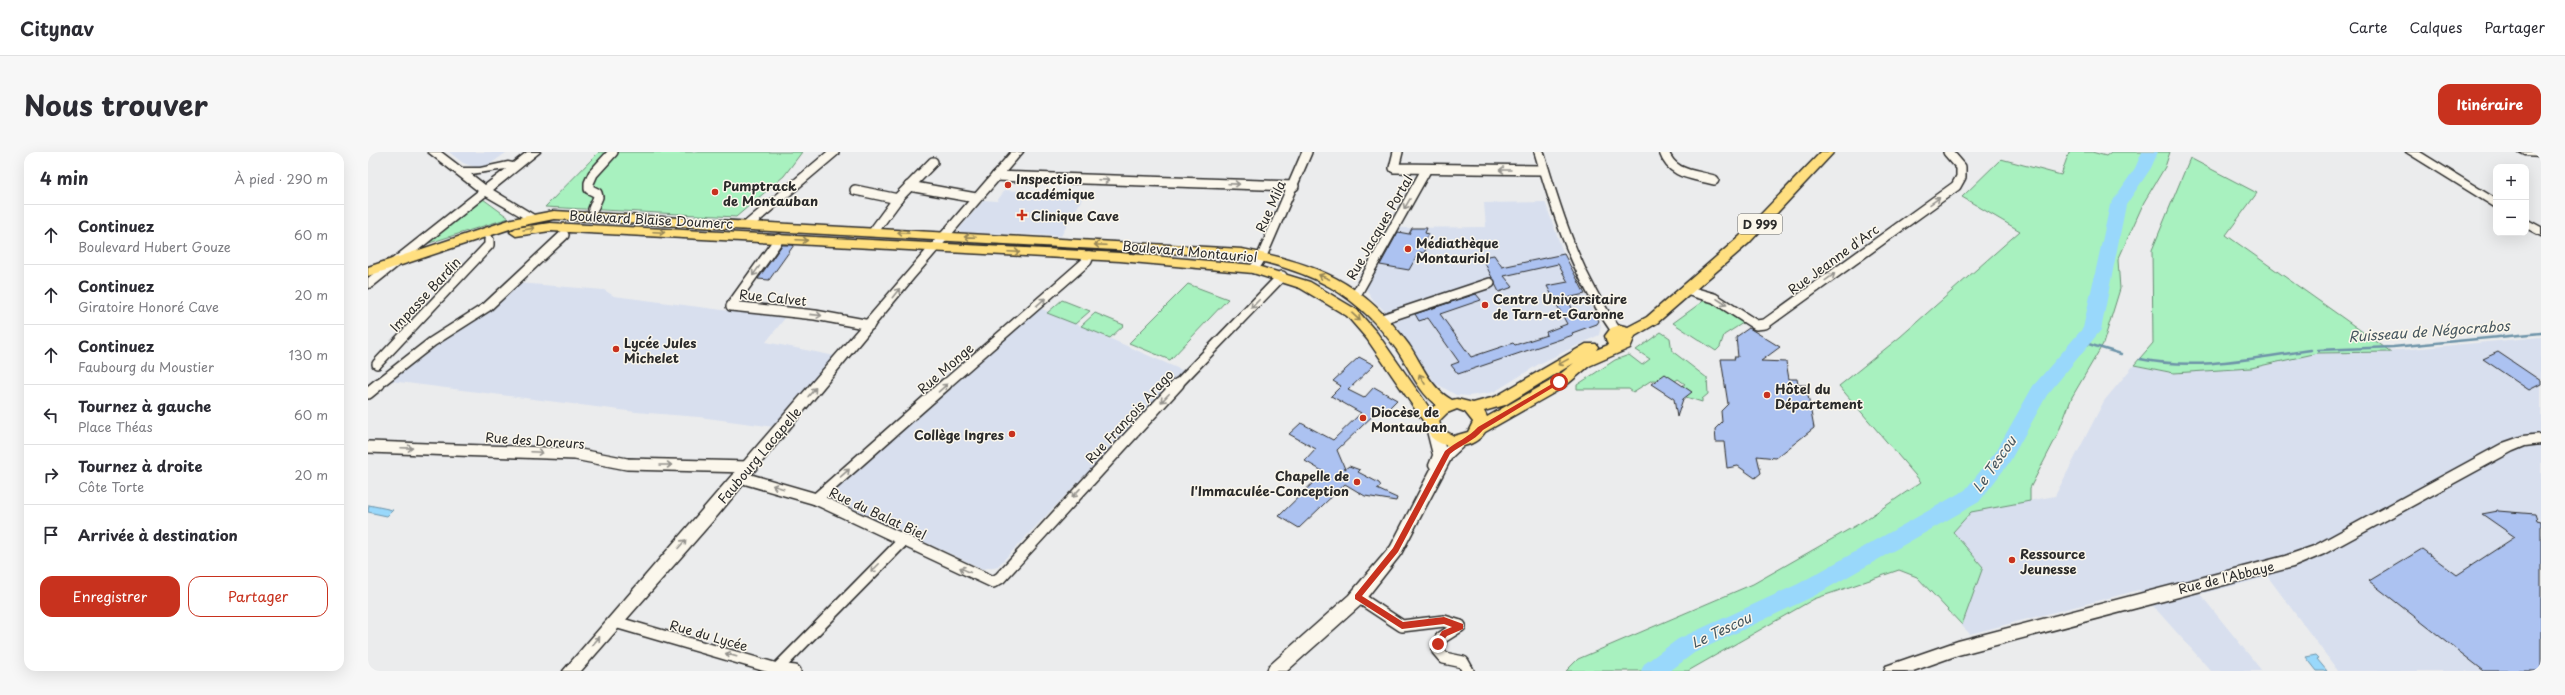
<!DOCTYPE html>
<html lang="fr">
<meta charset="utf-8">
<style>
:root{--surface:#fff;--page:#f7f7f7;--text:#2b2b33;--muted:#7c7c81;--line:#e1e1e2;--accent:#c8321e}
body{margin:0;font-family:"Playpen Sans",sans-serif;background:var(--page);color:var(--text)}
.controls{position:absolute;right:12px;top:12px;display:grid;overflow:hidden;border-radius:8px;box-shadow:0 4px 16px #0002}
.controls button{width:36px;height:36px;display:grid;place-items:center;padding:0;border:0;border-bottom:1px solid var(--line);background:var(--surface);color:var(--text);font:20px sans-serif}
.stop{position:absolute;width:12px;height:12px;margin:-9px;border:3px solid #c8321e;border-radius:50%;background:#fff}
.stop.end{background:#c8321e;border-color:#fff;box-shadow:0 1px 4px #0008}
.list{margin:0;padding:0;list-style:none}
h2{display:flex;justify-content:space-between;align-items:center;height:52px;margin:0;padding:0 16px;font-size:17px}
h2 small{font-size:13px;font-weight:400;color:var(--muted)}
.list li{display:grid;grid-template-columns:26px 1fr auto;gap:12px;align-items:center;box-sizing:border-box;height:60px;padding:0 16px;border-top:1px solid var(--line)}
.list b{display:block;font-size:15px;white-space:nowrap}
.list p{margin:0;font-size:13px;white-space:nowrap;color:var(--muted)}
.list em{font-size:13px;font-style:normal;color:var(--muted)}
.actions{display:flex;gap:8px;padding:12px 16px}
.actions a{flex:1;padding:9px 0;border:1px solid var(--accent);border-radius:12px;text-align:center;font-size:14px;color:var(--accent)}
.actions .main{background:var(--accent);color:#fff}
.icon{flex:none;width:22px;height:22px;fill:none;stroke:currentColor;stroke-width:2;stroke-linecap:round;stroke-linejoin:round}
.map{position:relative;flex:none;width:2173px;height:519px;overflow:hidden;border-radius:12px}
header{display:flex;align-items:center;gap:24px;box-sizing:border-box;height:56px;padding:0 20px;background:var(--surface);border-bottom:1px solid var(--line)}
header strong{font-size:19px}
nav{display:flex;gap:22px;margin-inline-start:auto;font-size:14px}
.intro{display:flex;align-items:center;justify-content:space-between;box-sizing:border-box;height:96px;padding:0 24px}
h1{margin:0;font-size:28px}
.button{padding:10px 18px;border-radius:12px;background:var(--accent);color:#fff;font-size:14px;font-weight:700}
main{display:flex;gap:24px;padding:0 24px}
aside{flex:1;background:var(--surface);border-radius:12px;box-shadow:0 4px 16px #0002}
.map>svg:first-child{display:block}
.built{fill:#d8dfee}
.green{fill:#a8f1bf;stroke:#6a8e75}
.water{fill:#99d8fb;stroke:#6d93a8}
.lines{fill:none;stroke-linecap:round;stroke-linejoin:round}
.stream{stroke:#6d93a8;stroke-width:2.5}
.river{fill:#99d8fb;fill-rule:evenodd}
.building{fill:#acc2f1;stroke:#2b2b2b}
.street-tunnel{stroke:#c5c5c6;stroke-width:9;stroke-dasharray:9 4.5;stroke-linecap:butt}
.street-far1-casing{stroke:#2b2b2b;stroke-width:12}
.street-casing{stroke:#2b2b2b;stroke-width:14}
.secondary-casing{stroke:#2b2b2b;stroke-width:3}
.primary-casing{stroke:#2b2b2b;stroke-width:3}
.street-far1{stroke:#fbf7ec;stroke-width:9}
.street{stroke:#fbf7ec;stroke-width:11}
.secondary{fill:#fbf7ec;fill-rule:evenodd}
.primary{fill:#ffdf80;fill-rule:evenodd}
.oneway{stroke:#93918c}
.oneway2{stroke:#958556}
.route{fill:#c8321e}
.poi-dot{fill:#c8321e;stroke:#fbf7ec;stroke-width:1.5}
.labels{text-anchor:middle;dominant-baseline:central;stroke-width:3;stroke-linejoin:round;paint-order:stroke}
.shield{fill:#fbf7ec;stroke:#696865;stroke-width:1}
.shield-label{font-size:12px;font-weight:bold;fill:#2b2b2b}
.poi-label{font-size:13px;font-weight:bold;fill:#2b2b2b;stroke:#fbf7ec;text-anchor:start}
.street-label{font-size:13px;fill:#2b2b2b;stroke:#fbf7ec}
.water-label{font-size:14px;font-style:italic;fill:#46565f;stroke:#fbf7ec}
</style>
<header>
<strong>Citynav</strong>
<nav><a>Carte</a><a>Calques</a><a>Partager</a></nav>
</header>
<div class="intro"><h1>Nous trouver</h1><a class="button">Itinéraire</a></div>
<main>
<aside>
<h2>4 min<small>À pied · 290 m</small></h2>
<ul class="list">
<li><svg class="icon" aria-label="ahead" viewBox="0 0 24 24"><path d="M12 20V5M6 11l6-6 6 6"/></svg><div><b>Continuez</b><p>Boulevard Hubert Gouze</p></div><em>60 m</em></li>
<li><svg class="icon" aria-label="ahead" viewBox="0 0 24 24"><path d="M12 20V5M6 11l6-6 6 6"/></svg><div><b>Continuez</b><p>Giratoire Honoré Cave</p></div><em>20 m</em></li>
<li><svg class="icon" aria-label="ahead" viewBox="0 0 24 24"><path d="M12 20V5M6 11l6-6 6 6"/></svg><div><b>Continuez</b><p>Faubourg du Moustier</p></div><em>130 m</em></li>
<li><svg class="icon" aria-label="left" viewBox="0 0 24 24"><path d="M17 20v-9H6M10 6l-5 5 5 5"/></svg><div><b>Tournez à gauche</b><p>Place Théas</p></div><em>60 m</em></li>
<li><svg class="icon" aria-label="right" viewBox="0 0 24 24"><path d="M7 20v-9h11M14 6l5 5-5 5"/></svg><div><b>Tournez à droite</b><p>Côte Torte</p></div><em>20 m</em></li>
<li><svg class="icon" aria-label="arrive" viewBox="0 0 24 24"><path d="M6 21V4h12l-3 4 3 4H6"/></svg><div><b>Arrivée à destination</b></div></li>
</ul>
<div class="actions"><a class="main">Enregistrer</a><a>Partager</a></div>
</aside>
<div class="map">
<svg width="2173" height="519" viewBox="0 0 2173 519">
<rect width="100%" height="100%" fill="#ebeced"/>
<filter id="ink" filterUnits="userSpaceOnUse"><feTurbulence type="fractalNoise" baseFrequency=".025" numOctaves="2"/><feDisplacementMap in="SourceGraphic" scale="8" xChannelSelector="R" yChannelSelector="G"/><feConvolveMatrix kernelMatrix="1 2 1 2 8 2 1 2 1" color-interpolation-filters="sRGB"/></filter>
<g filter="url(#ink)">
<!-- built -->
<g class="built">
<path d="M81,0H139L121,13L109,16L95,11Z"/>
<path d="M637,38L661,40L715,45L693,84L592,80L591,77L616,48L629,49Z"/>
<path d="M1177,50L1195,100L1233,173L1231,183L1171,212L1126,240L1101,244L1088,243L1067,231L1022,164L1004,147L996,133L1030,76L1118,75L1116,51Z"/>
<path d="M150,131L236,138L246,144L417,166L398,190L467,204L406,275L331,265L268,260L23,229L86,181L118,162Z"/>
<path d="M672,156L816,219L630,414L615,417L460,345Z"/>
<path d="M2173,185V519H1970L1900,425L1832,442L1894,519H1843L1771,438L1602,482L1594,474L1615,415L1585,380L1603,360L1687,344L1736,249L1766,213L1806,221L1883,216L1950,201L2032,198Z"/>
</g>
<!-- green -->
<g class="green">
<path d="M231,0H434L416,24L368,65L177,55Z"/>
<path d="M1701,0H1724L1738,4L1743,0H1802L1797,15L1776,50L1750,108L1752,137L1735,192L1704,245L1689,284L1662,336V349L1603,360L1585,380L1615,415L1594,473L1549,425L1531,418L1446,447L1320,519H1198L1210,507L1385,432L1494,370L1553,330L1471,234L1532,185L1652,79L1594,45L1633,7L1693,23Z"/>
<path d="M1822,6L1889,41L1858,83L2023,200L1950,201L1883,216L1806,221L1766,213L1785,191L1784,98Z"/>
<path d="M115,47L141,66L58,92Z"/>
<path d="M820,132L860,147L802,208L761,191Z"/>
<path d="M1338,147L1375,171L1356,183L1352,195L1348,199L1305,171Z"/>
<path d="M694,148L722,159L707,172L679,161Z"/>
<path d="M727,161L756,173L742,186L713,174Z"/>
<path d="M1293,180L1302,186L1304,199L1339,226L1340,242L1334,247V250L1318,245L1323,240L1314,234L1317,232L1310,227L1307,229L1284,228L1265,240L1261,237H1209V233L1247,208L1261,203L1274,213L1282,207L1268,198Z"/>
</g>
<!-- water -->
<g class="water">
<path d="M1,353L25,358L19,364L0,360Z"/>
<path d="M1948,503L1951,506L1949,507L1959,519H1949L1938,505Z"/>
</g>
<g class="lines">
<!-- stream -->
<g class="stream">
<path d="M1714,190L1753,202"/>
<path d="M1950,198L2025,195L2173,181"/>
<path d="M1772,207C1830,219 1886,206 1943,198"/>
</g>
<!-- river -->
<path class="river" d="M1774,0H1790L1783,16L1758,53L1733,178L1679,243L1641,311L1611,350L1446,444L1326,501L1302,519H1273L1276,512L1310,487L1430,432L1597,338L1627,301L1665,234L1715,176L1742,53L1767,16Z"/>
</g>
<!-- building -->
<g class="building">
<path d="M1044,76H1059L1057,81L1060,82L1055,91L1060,92L1056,101L1051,100L1041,118L1012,113L1030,80L1041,82Z"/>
<path d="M414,93H426L401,128L390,127Z"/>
<path d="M1196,102L1217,142L1199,146L1208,164L1226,160L1231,169L1229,172L1204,181L1205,183L1090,222L1083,213L1091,210L1060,166L1051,169L1047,162L1108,142L1113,148L1072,162L1103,205L1145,191L1147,193L1179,183L1178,180L1199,172L1179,134L1200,130L1190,112L1136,124L1145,135L1131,140L1114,105L1126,103L1134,115Z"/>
<path d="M1381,176L1412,195L1393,209L1418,210L1421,227H1429L1430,233H1438L1446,276L1408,306L1389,304L1393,321L1387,326L1370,314L1359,316L1356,290H1348L1347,277L1354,270L1353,259L1360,252L1353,207H1367L1366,205H1370L1368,185Z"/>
<path d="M2130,200L2173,229V232L2161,238L2115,207Z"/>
<path d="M991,205L1006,213L980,238L996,246L1006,235L1029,248L1018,259L1014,255L969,298L977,317L981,314L992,318L990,320L1011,331L1013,334L1009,337L1029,346L1028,349L997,344L977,332L931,376L911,364L956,320L937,309L948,297L921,282L933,271L965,288L993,261L963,244L973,234L965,229Z"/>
<path d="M1297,222L1324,240L1315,247L1309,265L1306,247L1283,232Z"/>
<path d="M2130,359L2167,362L2169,368L2173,369V519H2116L2001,429L2054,397L2089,423L2147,385L2114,362Z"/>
</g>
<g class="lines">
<!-- street-tunnel -->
<path class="street-tunnel" d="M199,80L225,57"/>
<!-- street-far1 casing -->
<g class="street-far1-casing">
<g id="street-far1">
<path d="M1030,0L1026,16L1176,18"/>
<path d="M1171,0C1190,64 1209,125 1249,180"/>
<path d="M1296,0C1304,23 1324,22 1346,28"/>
<path d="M628,24L926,34"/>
<path d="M541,34L608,46"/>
<path d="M487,38L530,47"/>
<path d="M225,57L230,45L229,41L221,37V31L225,22L245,0"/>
<path d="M381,72L466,0"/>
<path d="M506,79L531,45L565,10"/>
<path d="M411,87L363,154L447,163L502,173"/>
<path d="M886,117L894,104L939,0"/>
<path d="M1318,138L1346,146L1388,173L1397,172L1588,34L1593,25V15L1580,0"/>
<path d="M988,143L1058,18"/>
<path d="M1014,167L1122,131"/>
<path d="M9,212L121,93V88"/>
<path d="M9,233L64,190L119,155L196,83"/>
<path d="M577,233L719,109L721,104"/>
<path d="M809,233L914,124"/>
</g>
</g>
<!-- street casing -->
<g class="street-casing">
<g id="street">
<path d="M0,241L11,232"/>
<path d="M0,295L207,302L259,312L380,315"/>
<path d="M372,325L448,347L625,430L632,426L810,232"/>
<path d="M448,347L578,232"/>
<path d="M990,445L1034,474L1076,469L1092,474"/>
<path d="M247,470L409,517L427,519"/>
<path d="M1092,474L1073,486L1070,499L1076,506L1095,510L1100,519"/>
<path d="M409,517L535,389"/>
</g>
</g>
<!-- secondary casing -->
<g class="secondary-casing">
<g id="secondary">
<path d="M60,0H73L94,16H112L140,10L145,11L159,0H172L125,38L171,66L165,70L161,69L118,44L4,135L0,136V126L110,39ZM138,17L117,33L103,22Z"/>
<path d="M643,0H655L545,127L350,363L213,519H195Z"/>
<path d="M2038,0H2052L2128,47V56Z"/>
<path d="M2151,0H2173V4L2157,3Z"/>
<path d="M2158,67L2173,75V84L2158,76Z"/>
<path d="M1066,274L1071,275L1077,295L1094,284L1099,285L1101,289L1084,305L1033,402L993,453L919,519H899L901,514L981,443L1023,394L1063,317L1061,313L1065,303L1059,279L1061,275Z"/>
<path d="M2173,282V292L2157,294L2145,299L1956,402L1925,415L1590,503L1545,519H1516L1518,514L1590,489L1917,404L1946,394L2135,291L2155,284Z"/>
</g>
</g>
<!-- primary casing -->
<g class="primary-casing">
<path id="primary" d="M1453,0H1466L1381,91L1289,171L1267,184L1262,196L1221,214L1196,235L1117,280C1105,298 1078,299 1063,285L1056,270L999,187L979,164L932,136L885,121L752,109L182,79L148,84L142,80L148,76L182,71L752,101L886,113L942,130L989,158L1009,181L1062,257L1068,253C1050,239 1042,217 1029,198C988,140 943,119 874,105L186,67L151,74L0,124V115L144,67L186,59L874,97C950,112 994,129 1041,193C1054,212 1062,236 1084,248L1089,247L1105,251L1127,245L1218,192H1228L1230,195L1228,198L1240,193L1237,184L1243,176L1252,173L1260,175L1279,165L1371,85ZM1206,211L1186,227L1119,265L1116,259L1137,253ZM1089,257L1097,260L1105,270L1100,280L1086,284L1073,277L1071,269L1079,261Z"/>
</g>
<!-- street-far1 -->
<use href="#street-far1" class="street-far1"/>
<!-- street -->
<use href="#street" class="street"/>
<!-- secondary -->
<use href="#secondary" class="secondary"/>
<!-- primary -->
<use href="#primary" class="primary"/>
</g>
<!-- one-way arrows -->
<defs><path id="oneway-shaft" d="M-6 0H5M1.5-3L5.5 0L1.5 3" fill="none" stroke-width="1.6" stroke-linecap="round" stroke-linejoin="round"/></defs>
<g class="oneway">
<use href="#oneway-shaft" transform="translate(1137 18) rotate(180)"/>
<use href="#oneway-shaft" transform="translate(736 28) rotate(2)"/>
<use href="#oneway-shaft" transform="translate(866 32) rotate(2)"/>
<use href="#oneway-shaft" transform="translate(1567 49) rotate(-35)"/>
<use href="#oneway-shaft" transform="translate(1039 52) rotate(120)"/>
<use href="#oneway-shaft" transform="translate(388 119) rotate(126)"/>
<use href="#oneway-shaft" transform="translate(1462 125) rotate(-36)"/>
<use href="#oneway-shaft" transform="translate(528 141) rotate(-51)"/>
<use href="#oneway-shaft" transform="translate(673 150) rotate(-41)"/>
<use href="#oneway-shaft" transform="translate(1354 150) rotate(33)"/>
<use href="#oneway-shaft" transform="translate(887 152) rotate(134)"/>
<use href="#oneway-shaft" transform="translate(448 163) rotate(6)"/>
<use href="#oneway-shaft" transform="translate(575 236) rotate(-41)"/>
<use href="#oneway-shaft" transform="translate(444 240) rotate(-49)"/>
<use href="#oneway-shaft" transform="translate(797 246) rotate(134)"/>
<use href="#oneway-shaft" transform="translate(39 296) rotate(2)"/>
<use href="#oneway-shaft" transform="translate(169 300) rotate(3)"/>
<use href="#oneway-shaft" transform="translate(298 313)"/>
<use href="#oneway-shaft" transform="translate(477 321) rotate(-41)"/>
<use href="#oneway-shaft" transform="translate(410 335) rotate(-163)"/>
<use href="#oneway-shaft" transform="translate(708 341) rotate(133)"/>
<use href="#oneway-shaft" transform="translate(314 392) rotate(-48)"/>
<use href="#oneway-shaft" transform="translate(507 416) rotate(135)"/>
<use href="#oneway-shaft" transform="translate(597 418) rotate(-155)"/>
<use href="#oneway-shaft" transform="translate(228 489) rotate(-50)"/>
<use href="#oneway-shaft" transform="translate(363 503) rotate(-164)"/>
</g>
<g class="oneway2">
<use href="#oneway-shaft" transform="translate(161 77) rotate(-10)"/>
<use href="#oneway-shaft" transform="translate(291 80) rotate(3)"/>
<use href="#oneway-shaft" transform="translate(535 81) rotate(-177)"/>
<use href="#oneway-shaft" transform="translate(602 85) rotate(-178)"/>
<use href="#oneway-shaft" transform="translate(434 88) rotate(3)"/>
<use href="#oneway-shaft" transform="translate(732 93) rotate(-177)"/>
<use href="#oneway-shaft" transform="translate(646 100) rotate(3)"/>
<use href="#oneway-shaft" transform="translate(956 125) rotate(-157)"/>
<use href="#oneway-shaft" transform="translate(988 165) rotate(43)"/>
<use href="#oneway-shaft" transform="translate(1195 210) rotate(151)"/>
<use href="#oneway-shaft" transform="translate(1054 227) rotate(-120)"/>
</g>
</g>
<!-- route -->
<path class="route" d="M1189,229L1194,230L1115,278C1106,289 1093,293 1082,302L1030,400L994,444L1035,470L1076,465L1095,472V477L1079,484L1070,495L1066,492L1074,479L1084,475L1076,472L1034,477L987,447V443L1025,396L1077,299C1088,290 1101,285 1110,275Z"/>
<!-- markers -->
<g class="poi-dot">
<circle cx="640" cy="33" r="4"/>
<circle cx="347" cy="40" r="4"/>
<path d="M652 57h4v4h4v4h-4v4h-4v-4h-4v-4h4z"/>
<circle cx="1040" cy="97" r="4"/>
<circle cx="1117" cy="153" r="4"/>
<circle cx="248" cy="197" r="4"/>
<circle cx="1399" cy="243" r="4"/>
<circle cx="995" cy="266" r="4"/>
<circle cx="644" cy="282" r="4"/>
<circle cx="989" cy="330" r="4"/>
<circle cx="1644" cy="408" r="4"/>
</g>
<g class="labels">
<!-- shield labels -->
<rect class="shield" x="1370" y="62" width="44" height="20" rx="3"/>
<g class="shield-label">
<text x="1392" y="72">D 999</text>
</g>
<!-- poi labels -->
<g class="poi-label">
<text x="648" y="26">Inspection<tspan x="648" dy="15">académique</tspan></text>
<text x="355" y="33">Pumptrack<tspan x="355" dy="15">de Montauban</tspan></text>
<text x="663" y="63">Clinique Cave</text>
<text x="1048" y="90">Médiathèque<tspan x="1048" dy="15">Montauriol</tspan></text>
<text x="1125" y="146">Centre Universitaire<tspan x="1125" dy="15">de Tarn-et-Garonne</tspan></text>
<text x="256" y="190">Lycée Jules<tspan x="256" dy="15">Michelet</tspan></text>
<text x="1407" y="236">Hôtel du<tspan x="1407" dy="15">Département</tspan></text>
<text x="1003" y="259">Diocèse de<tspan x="1003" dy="15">Montauban</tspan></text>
<text x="636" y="282" text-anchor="end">Collège Ingres</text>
<text x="981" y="323" text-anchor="end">Chapelle de<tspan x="981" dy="15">l'Immaculée-Conception</tspan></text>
<text x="1652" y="401">Ressource<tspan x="1652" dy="15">Jeunesse</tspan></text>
</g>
<!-- street labels -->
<g class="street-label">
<text transform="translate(902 54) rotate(-66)">Rue Mila</text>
<text transform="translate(283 67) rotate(3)">Boulevard Blaise Doumerc</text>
<text transform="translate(1011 75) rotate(-60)">Rue Jacques Portal</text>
<text transform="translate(822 99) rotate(5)">Boulevard Montauriol</text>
<text transform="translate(1465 107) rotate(-36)">Rue Jeanne d'Arc</text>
<text transform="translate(57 142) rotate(-47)">Impasse Bardin</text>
<text transform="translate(405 145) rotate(6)">Rue Calvet</text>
<text transform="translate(577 216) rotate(-41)">Rue Monge</text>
<text transform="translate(761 264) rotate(-47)">Rue François Arago</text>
<text transform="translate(167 288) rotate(4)">Rue des Doreurs</text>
<text transform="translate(391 303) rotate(-50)">Faubourg Lacapelle</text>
<text transform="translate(510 361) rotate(25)">Rue du Balat Biel</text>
<text transform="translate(1858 425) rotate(-14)">Rue de l'Abbaye</text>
<text transform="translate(341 483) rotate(16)">Rue du Lycée</text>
</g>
<!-- water labels -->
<g class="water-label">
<text transform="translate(2061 179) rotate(-4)">Ruisseau de Négocrabos</text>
<text transform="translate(1626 312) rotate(-55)">Le Tescou</text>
<text transform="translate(1353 478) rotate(-25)">Le Tescou</text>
</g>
</g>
</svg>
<div class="controls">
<button>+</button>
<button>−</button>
</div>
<div class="stop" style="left:1191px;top:230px"></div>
<div class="stop end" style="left:1070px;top:492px"></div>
</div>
</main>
